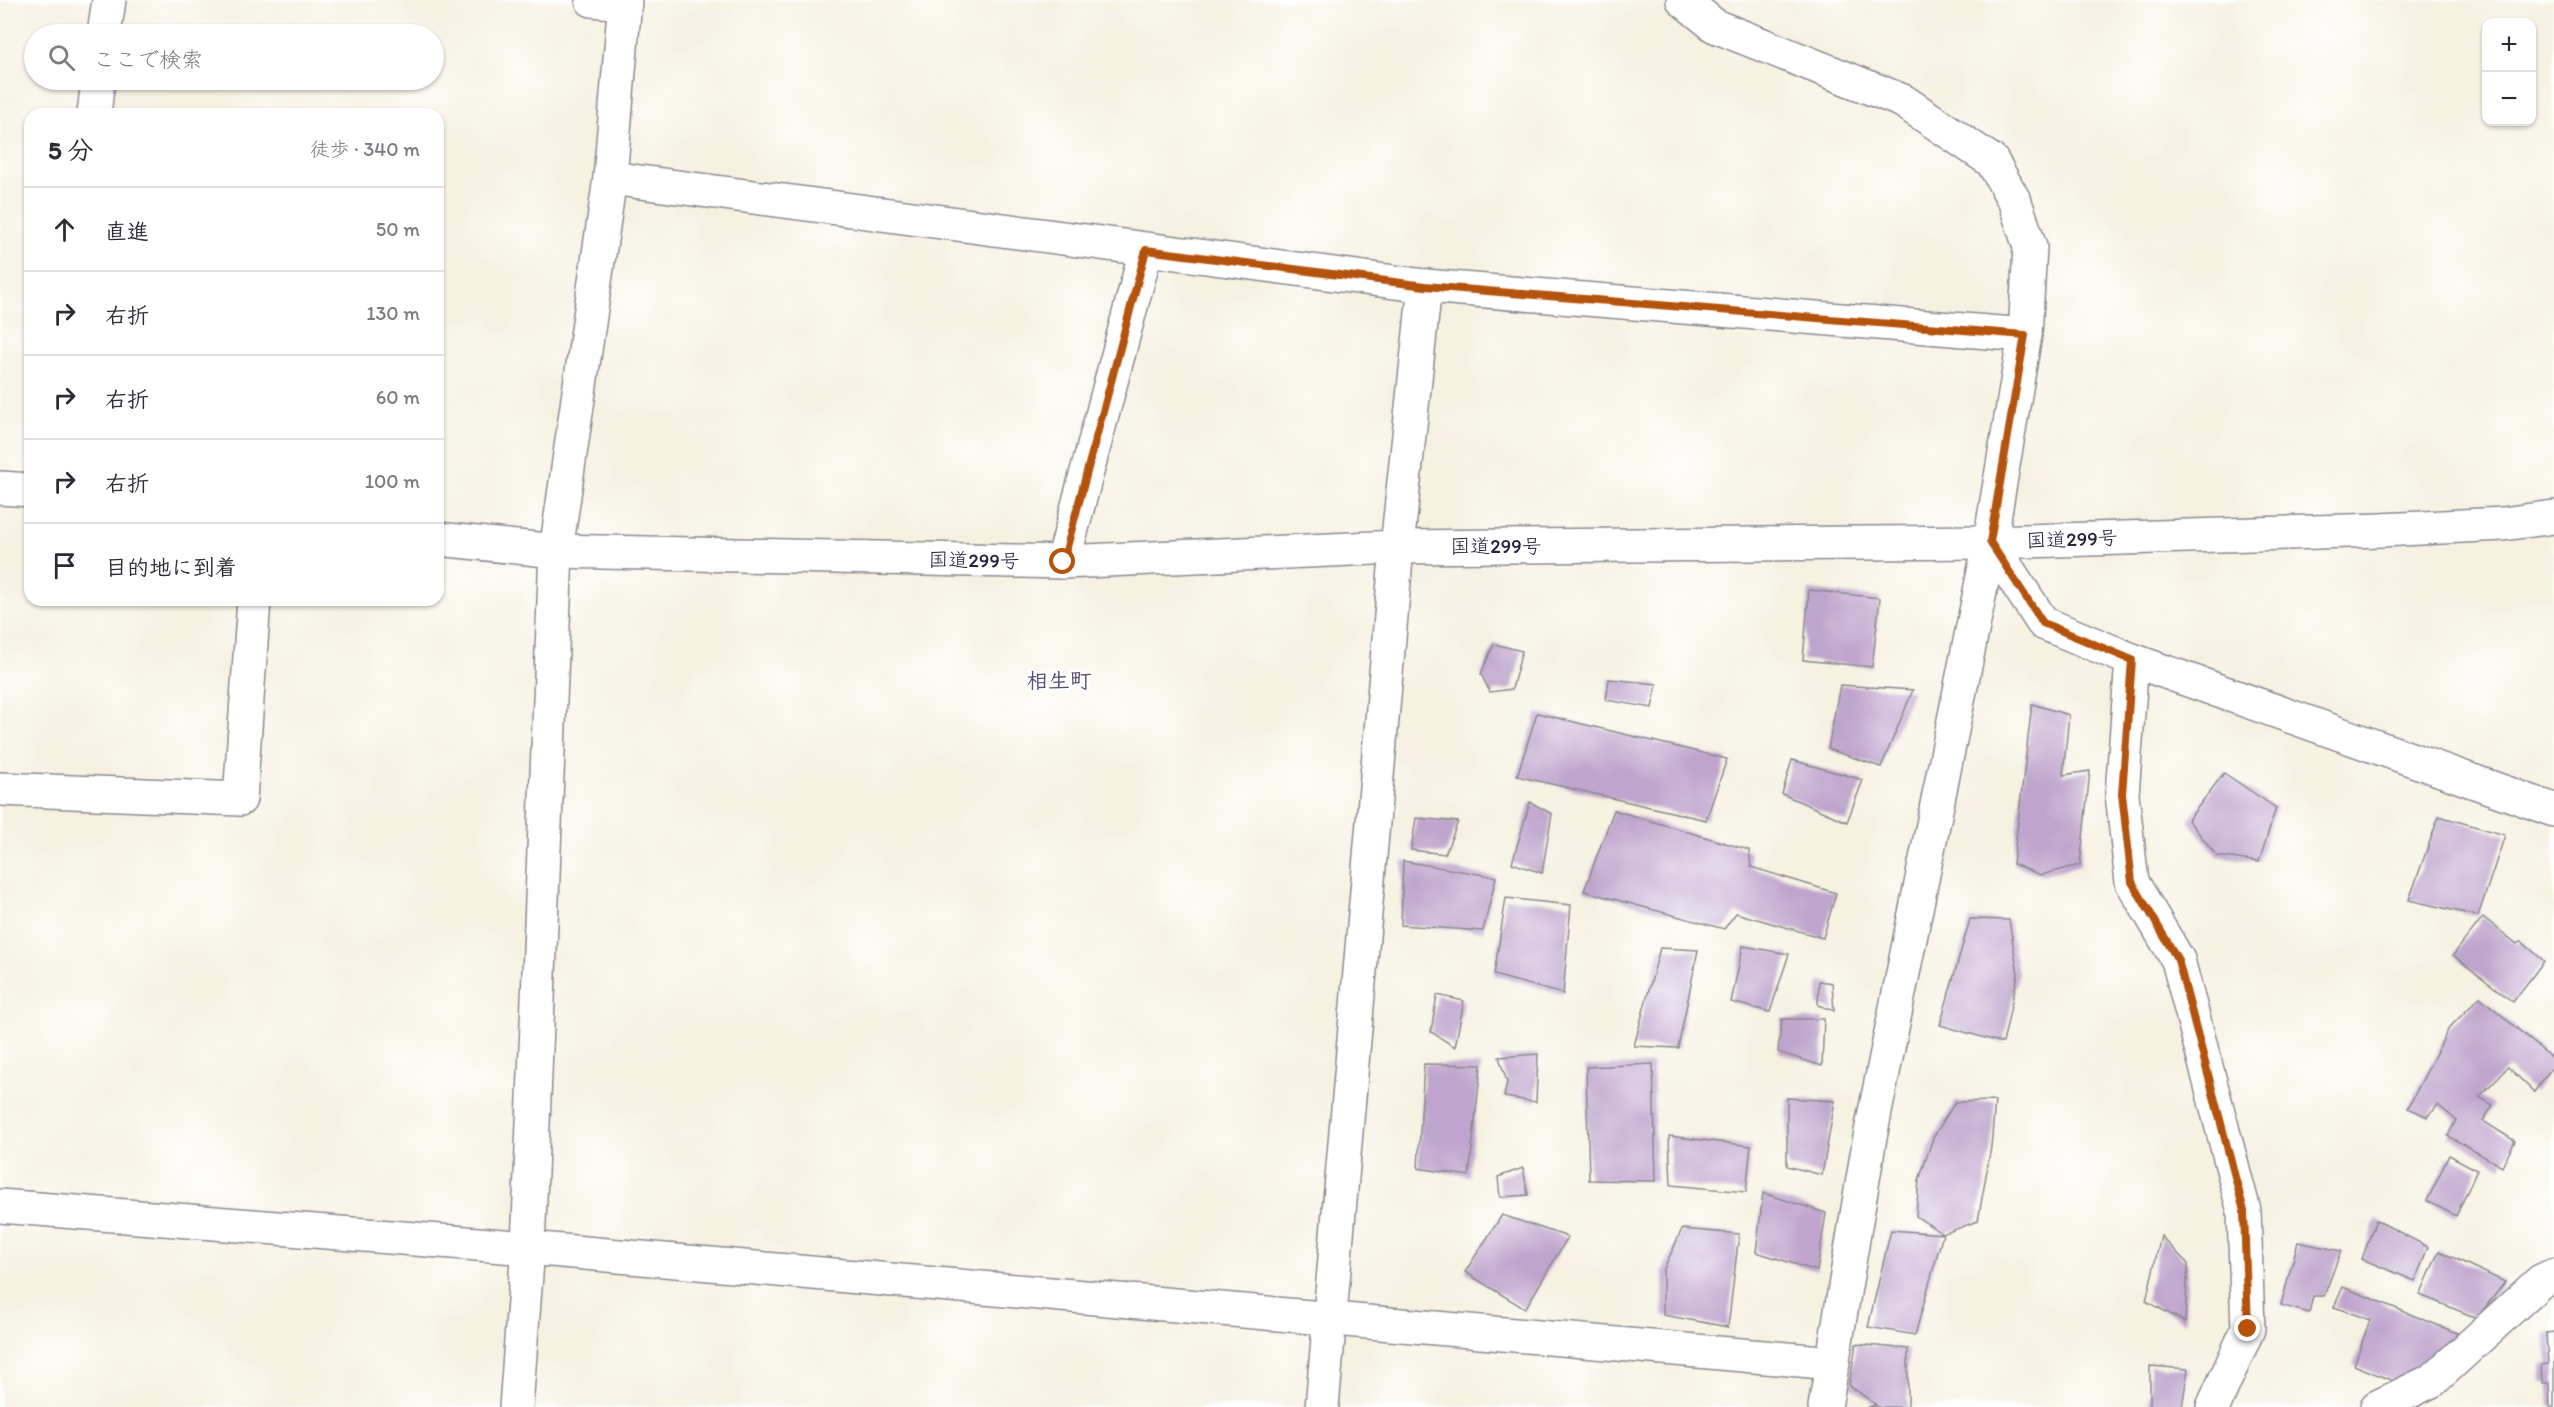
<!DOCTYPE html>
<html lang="ja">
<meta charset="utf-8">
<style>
:root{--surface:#fff;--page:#f2f2f3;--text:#2b2b33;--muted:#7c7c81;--line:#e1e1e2}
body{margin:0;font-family:Itim,"Klee One",sans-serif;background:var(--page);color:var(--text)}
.controls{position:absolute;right:18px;top:18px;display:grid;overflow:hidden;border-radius:12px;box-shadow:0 2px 4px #0004}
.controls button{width:54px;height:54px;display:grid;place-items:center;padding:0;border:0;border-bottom:2px solid var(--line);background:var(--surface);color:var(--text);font:30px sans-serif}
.stop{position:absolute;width:18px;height:18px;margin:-14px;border:4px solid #b45309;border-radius:50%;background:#fff}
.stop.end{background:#b45309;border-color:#fff;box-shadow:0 2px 6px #0008}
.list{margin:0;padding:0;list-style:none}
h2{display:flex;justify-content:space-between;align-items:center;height:78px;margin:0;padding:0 24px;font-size:26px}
h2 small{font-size:20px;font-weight:400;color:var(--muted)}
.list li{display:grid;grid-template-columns:39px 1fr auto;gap:18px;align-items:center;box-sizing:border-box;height:84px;padding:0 24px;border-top:2px solid var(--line)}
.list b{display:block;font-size:22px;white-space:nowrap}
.list em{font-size:20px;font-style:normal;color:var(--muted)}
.icon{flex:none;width:33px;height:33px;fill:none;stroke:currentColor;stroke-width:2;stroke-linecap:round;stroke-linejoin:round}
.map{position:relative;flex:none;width:2554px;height:1407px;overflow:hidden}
.search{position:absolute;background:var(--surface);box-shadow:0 2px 4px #0004;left:24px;top:24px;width:420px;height:66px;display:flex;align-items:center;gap:15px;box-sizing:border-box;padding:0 21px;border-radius:33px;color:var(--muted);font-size:22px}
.panel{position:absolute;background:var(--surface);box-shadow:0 2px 4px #0004;left:24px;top:108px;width:420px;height:498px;border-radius:18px}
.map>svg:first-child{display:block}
.building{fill:#bfa5cd}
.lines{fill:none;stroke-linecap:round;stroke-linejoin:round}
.minor-casing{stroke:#8c8a8e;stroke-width:36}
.highway-casing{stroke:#8c8a8e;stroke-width:36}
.minor{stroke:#fff;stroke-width:33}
.highway{stroke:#fff;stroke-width:33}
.route{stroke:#b45309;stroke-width:8}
.labels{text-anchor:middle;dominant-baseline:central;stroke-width:4.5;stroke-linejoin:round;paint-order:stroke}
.street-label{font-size:20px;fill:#22223b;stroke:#fff}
.quarter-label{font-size:22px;font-weight:bold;fill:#59506e;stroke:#fff}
</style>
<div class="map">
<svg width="2554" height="1407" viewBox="0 0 2554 1407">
<rect width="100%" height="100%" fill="#fff"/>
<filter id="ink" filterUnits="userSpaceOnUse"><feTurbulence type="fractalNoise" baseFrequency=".0167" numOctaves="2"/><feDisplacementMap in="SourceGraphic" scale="12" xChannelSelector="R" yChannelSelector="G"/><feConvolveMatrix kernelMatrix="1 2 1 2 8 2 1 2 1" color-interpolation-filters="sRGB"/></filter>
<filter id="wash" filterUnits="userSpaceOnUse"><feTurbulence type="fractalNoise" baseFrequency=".008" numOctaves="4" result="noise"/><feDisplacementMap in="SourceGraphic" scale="24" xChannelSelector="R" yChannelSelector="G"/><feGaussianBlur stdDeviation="1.35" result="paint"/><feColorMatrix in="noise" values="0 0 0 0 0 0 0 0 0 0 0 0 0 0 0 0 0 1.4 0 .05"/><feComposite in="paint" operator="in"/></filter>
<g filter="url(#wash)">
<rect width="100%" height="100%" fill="#f6f1e1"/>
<g id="blocks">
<!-- building -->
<g class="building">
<path d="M1809,590L1880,598L1872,667L1803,660Z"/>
<path d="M1494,644L1522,651L1512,689L1490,692L1481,674Z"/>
<path d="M1609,679L1657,684L1652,708L1606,700Z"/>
<path d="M1840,685L1913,690L1881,767L1828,749Z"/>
<path d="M2032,704L2069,715L2063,775L2090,771L2080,865L2041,875L2013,864Z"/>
<path d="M1537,713L1727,759L1706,820L1517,776Z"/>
<path d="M1792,760L1863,780L1847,822L1782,794Z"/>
<path d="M2224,773L2276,808L2259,862L2217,856L2188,820Z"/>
<path d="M1530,802L1552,814L1542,873L1512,863Z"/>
<path d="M1614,810L1749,850L1751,867L1836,893L1823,938L1736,913L1724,929L1584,891Z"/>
<path d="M2439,816L2505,835L2478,916L2409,900Z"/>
<path d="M1416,818L1458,822L1445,854L1411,850Z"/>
<path d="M1403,861L1496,877L1483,931L1401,925Z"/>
<path d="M1506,898L1571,905L1563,994L1494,975Z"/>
<path d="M2483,917L2517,944L2521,941L2544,961L2513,1002L2453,955Z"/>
<path d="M1970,919L2009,920L2018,974L2003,1043L1940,1025Z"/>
<path d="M1743,946L1789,954L1770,1012L1731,1002Z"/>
<path d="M1660,948L1698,950L1678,1048L1634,1046Z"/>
<path d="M1819,981L1832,983L1834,1011L1818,1005Z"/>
<path d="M1437,995L1464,1001L1455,1047L1431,1032Z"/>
<path d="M2480,997L2554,1060V1065L2534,1092L2508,1067L2479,1097L2493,1105L2483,1121L2515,1141L2502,1167L2448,1136L2456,1120L2438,1105L2428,1117L2408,1108L2449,1028Z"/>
<path d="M1782,1019H1824L1822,1066L1778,1052Z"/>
<path d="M1538,1054L1536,1102L1504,1097L1507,1082L1499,1057Z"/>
<path d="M1424,1064L1481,1065L1469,1176L1418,1168Z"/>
<path d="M1653,1064L1656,1181L1589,1180L1586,1067Z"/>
<path d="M1787,1098L1835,1101L1822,1175L1787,1166Z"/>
<path d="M1995,1101L1991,1147L1978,1221L1943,1234L1916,1216L1919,1180L1933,1138L1955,1102Z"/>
<path d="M1669,1136L1751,1146L1746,1192L1671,1185Z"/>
<path d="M2449,1155L2477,1170L2456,1216L2427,1201Z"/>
<path d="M1523,1168L1528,1195L1500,1197L1498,1177Z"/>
<path d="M1763,1193L1826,1213L1817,1271L1756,1252Z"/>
<path d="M1502,1215L1568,1237L1525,1309L1465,1272Z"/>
<path d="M2376,1220L2428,1247L2415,1281L2362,1259Z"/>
<path d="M1682,1229L1739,1234L1728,1327L1663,1315V1271Z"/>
<path d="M1891,1230L1943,1234L1915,1335L1868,1327Z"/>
<path d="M2161,1236L2188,1264L2185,1322L2146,1301Z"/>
<path d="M2298,1242L2341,1251L2324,1296H2313L2309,1313L2281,1305Z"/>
<path d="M2439,1251L2505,1282L2477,1318L2420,1295Z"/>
<path d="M2343,1287L2457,1333L2448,1353L2432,1366L2400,1384L2354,1365L2370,1320L2334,1307Z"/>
<path d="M2554,1332V1407H2550L2549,1383H2542L2541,1365L2548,1364L2546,1333Z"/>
<path d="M1856,1344L1908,1349V1407H1868L1876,1405L1849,1385Z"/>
<path d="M2150,1366L2188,1369L2182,1407H2150Z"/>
</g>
</g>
</g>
<g filter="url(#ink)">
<use href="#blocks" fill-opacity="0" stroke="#8c8a8e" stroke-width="1.5"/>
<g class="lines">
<!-- minor casing -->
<g class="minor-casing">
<g id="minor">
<path d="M592,0L624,3"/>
<path d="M1683,0L1715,26L1903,101L1992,161L2015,202L2030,247L2025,335L1990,542L1870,1137L1825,1407"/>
<path d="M104,34L109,0"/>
<path d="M94,114L98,80"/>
<path d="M610,178L1425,286L2025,335"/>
<path d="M1990,542L2043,623L2132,660L2554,810"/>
<path d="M1063,562L1146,250"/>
<path d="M2132,660L2122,794L2132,882L2178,960L2244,1211L2248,1329L2213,1407"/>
<path d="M0,789L240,799L254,600"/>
<path d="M0,1206L528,1248L1833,1363"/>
<path d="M516,1407L528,1248L556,551L610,178L625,0"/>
<path d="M1322,1407L1397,547L1425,286"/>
<path d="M2377,1407L2433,1380L2541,1281L2554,1275"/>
</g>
</g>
<!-- highway casing -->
<g class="highway-casing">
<g id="highway">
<path d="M0,488L30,490"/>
<path d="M438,539L556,551L1063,562L1397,547L1990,542L2381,530L2503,524L2554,517"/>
</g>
</g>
<!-- minor -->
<use href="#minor" class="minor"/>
<!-- highway -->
<use href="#highway" class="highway"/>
</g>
</g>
<g class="lines" filter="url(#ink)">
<!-- route -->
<path class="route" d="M1063,562L1146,250L1425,286L2025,335L1990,542L2043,623L2132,660L2122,794L2132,882L2178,960L2244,1211L2248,1329"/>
</g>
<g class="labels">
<!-- street labels -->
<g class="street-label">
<text transform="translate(2072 539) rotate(-2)">国道299号</text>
<text x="1496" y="546">国道299号</text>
<text transform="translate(974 560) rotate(1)">国道299号</text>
</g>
<!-- quarter labels -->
<g class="quarter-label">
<text x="1059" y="680">相生町</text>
</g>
</g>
</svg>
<div class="controls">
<button>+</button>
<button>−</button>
</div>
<div class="stop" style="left:1063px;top:562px"></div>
<div class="stop end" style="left:2248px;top:1329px"></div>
<div class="search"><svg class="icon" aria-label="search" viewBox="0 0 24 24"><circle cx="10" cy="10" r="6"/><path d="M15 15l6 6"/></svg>ここで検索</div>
<section class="panel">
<h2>5 分<small>徒歩 · 340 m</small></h2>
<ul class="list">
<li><svg class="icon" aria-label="ahead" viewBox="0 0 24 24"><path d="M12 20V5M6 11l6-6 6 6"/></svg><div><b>直進</b></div><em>50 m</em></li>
<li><svg class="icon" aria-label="right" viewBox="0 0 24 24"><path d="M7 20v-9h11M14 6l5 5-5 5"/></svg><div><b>右折</b></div><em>130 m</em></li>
<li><svg class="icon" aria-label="right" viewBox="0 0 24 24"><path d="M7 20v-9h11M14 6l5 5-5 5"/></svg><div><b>右折</b></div><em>60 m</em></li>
<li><svg class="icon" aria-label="right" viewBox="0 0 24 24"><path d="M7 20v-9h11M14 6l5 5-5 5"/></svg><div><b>右折</b></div><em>100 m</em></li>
<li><svg class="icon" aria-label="arrive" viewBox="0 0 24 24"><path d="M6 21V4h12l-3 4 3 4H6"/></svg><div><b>目的地に到着</b></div></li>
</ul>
</section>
</div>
